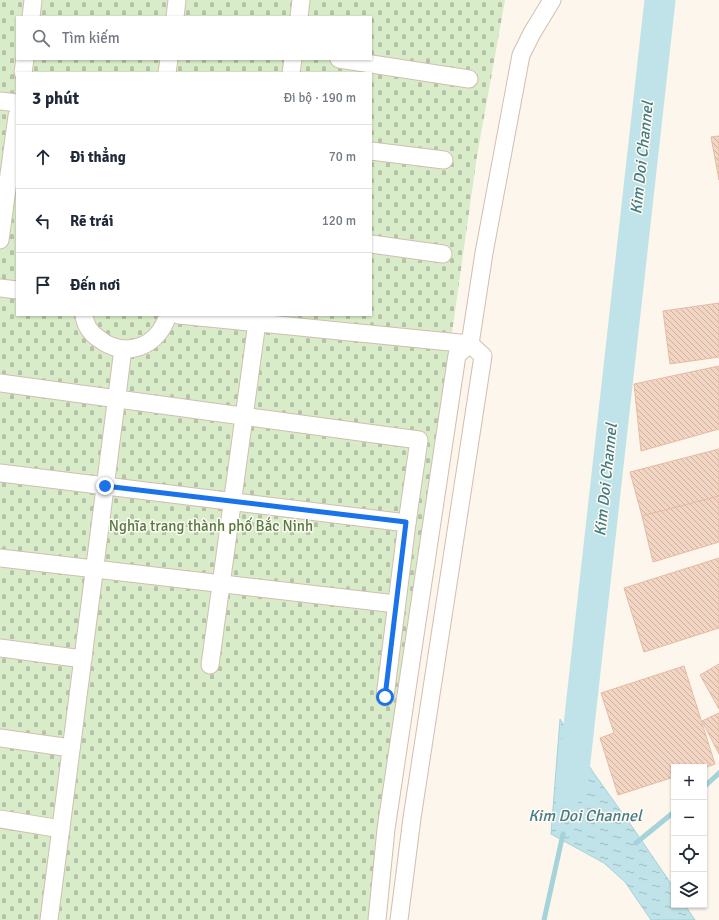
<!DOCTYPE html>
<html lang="vi">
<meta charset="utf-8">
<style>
:root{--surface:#fff;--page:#f6f6f7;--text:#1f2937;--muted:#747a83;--line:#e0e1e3}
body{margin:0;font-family:Signika,sans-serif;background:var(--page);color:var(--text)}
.controls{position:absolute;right:12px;bottom:12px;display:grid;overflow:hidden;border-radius:0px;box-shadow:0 1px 3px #0004}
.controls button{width:36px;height:36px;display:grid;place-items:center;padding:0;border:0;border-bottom:1px solid var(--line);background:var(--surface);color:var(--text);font:20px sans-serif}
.stop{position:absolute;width:12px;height:12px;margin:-9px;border:3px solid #1a73e8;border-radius:50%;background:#fff}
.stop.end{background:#1a73e8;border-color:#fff;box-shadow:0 1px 4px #0008}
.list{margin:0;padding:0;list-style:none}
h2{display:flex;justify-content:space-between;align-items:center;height:52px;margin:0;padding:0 16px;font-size:17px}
h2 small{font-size:13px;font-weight:400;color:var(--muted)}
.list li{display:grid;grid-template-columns:26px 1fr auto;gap:12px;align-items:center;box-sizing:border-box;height:64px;padding:0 16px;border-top:1px solid var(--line)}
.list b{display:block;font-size:15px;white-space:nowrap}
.list em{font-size:13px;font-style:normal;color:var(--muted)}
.icon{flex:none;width:22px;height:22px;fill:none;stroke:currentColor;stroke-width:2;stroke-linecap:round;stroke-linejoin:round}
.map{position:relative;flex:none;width:719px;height:920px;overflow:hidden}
.search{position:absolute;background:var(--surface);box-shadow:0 1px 3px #0004;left:16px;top:16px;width:356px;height:44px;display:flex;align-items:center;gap:10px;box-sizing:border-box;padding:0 14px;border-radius:0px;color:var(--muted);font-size:15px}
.panel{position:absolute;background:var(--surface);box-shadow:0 1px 3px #0004;left:16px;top:72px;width:356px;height:244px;border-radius:0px}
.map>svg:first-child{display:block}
.cemetery{fill:url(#cemetery-stones);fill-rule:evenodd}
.water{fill:url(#water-ripples);stroke:#a5d3da}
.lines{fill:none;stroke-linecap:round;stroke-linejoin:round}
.stream{stroke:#a5d3da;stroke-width:5}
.river{stroke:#bfe3e8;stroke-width:31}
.building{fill:url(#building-back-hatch);stroke:#e6bba3}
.minor-casing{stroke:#d1beb0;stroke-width:19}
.minor{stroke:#fff;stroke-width:17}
.route{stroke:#1a73e8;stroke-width:5}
.labels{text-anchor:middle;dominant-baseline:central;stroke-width:3;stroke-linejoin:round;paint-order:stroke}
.park-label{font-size:15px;fill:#537a41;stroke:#fffaf3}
.water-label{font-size:16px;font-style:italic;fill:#437c86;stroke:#fffaf3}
</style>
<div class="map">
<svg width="719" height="920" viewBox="0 0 719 920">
<defs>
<pattern id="cemetery-stones" width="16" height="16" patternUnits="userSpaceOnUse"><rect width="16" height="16" fill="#d8ecc9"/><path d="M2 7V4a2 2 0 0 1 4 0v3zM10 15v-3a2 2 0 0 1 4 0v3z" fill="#b4c2a5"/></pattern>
<pattern id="water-ripples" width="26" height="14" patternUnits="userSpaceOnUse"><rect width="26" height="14" fill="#bfe3e8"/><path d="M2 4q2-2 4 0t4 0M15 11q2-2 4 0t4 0" fill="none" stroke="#a0bbbe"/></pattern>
<pattern id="building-back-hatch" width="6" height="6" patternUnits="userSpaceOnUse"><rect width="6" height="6" fill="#f3d5c3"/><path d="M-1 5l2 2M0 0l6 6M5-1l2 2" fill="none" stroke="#cab0a1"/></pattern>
</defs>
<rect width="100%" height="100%" fill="#fdf6ec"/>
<!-- cemetery -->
<path class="cemetery" d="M0,0H505L477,156L393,749L371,920H0ZM17,17H371V59H17ZM17,73H371V315H17Z"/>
<!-- water -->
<path class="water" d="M560,719L593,772L633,828L674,888V905H685L695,920H651L625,882L604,863L551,834Z"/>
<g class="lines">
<!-- stream -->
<g class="stream">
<path d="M704,787L719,773"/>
<path d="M636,843L674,812"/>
<path d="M544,920L563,834"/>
</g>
<!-- river -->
<path class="river" d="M572,788L660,0"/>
</g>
<!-- building -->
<g class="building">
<path d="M719,136V180L711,137Z"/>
<path d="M719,303V357L670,364L663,311Z"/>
<path d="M719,366V429L641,451L634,384Z"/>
<path d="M719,449V496L642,516L630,472Z"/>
<path d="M719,496V542L653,562L642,516Z"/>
<path d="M719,558V628L644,652L624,588Z"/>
<path d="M719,664V709L700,675Z"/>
<path d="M684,666L715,764L704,768L674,767V777L618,795L600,738L614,733L601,693Z"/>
<path d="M719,713V754L702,721Z"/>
</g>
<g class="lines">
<!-- minor casing -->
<g class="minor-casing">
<g id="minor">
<path d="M31,17L33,0"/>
<path d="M175,17L177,0"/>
<path d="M299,17L301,0"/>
<path d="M339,59L469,79"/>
<path d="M23,73L25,59"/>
<path d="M167,73L169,59"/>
<path d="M291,73L293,59"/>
<path d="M0,101L17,103"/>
<path d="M371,151L444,160"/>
<path d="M0,240L17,116"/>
<path d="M371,244L443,254"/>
<path d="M0,288L17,290"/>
<path d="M84,315C85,324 90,333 98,338C125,360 158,347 168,315"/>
<path d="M179,315L470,344L483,356L412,818L399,920"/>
<path d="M0,383L419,440L407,523L385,697"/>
<path d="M0,473L407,523"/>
<path d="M0,558L396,604"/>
<path d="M0,648L83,659"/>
<path d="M210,665L258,315"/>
<path d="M0,738L71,748"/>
<path d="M0,819L61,829"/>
<path d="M49,920L123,349"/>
<path d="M377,920L386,829L457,355L470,344L484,253L521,55L532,33L552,0"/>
</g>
</g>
<!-- minor -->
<use href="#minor" class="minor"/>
</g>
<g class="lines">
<!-- route -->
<path class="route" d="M105,486L406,522L385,697"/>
</g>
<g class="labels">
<!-- park labels -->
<g class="park-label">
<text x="211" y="526">Nghĩa trang thành phố Bắc Ninh</text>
</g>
<!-- water labels -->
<g class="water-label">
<text transform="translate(642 158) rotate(-84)">Kim Doi Channel</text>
<text transform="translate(606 480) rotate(-84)">Kim Doi Channel</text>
<text x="585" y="816">Kim Doi Channel</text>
</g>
</g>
</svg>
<div class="controls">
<button>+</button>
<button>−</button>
<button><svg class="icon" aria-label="locate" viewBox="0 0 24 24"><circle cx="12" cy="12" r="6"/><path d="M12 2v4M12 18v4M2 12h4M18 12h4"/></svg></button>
<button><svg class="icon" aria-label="layers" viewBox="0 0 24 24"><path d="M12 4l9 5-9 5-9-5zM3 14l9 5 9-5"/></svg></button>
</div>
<div class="stop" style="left:385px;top:697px"></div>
<div class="stop end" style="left:105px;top:486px"></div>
<div class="search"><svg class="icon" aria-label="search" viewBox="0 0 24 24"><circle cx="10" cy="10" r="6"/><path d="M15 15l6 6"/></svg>Tìm kiếm</div>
<section class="panel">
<h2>3 phút<small>Đi bộ · 190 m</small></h2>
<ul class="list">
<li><svg class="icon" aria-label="ahead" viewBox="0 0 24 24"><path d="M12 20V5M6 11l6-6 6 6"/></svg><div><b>Đi thẳng</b></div><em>70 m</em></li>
<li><svg class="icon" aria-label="left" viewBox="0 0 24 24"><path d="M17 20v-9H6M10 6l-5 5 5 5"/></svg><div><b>Rẽ trái</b></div><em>120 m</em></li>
<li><svg class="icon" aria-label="arrive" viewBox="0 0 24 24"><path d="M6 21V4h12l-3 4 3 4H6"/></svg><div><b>Đến nơi</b></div></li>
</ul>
</section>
</div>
